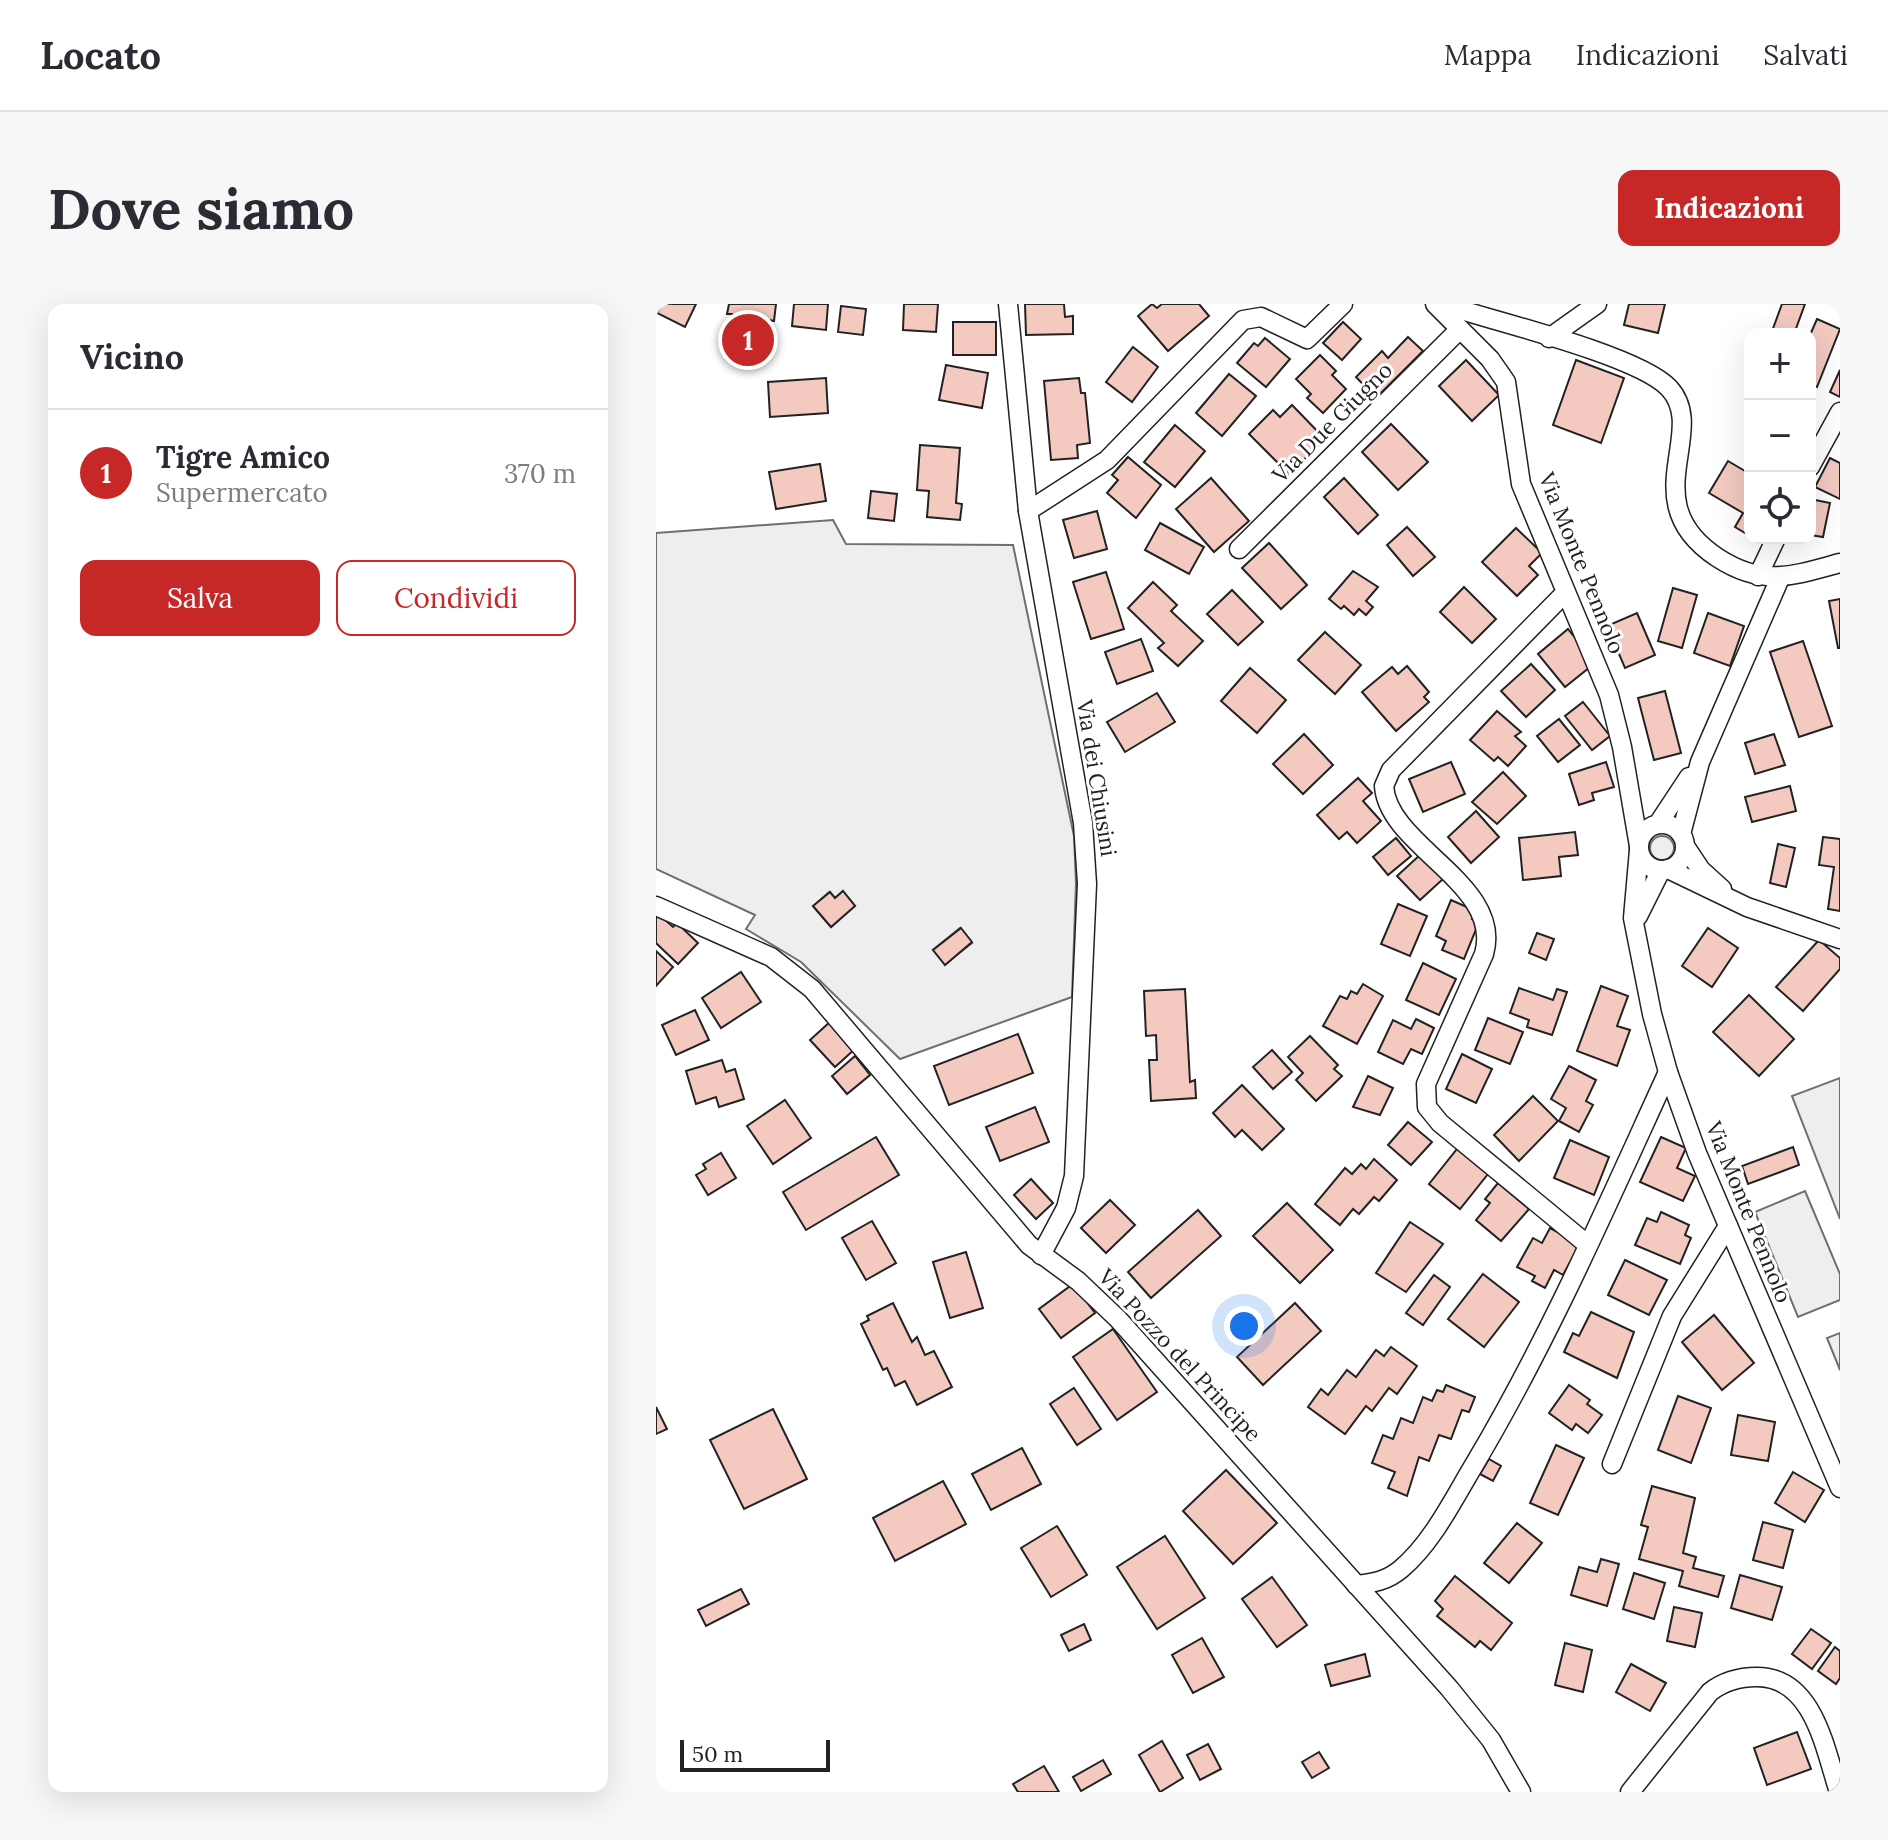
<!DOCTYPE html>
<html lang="it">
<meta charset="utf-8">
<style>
:root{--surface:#fff;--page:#f7f7f7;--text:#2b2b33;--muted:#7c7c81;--line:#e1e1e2;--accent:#c62828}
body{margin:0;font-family:Lora,serif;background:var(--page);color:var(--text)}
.controls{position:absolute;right:24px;top:24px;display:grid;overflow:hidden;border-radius:16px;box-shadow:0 8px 32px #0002}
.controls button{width:72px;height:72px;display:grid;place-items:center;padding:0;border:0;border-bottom:2px solid var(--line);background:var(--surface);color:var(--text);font:40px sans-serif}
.scale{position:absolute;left:24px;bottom:20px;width:150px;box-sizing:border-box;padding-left:8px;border:4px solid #222;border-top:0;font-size:22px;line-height:28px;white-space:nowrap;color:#222;-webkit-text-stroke:6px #fff;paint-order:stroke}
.you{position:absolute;left:588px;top:1022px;width:28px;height:28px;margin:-20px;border:6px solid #fff;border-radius:50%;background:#1a73e8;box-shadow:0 0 0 12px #1a73e833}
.badge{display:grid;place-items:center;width:52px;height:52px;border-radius:50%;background:var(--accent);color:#fff;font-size:26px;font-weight:700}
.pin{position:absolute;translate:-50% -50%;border:4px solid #fff;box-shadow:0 2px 8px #0006}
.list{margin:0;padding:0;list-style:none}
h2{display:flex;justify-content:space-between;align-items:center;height:104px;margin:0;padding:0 32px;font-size:34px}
h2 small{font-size:26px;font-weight:400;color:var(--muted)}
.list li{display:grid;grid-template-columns:52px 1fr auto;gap:24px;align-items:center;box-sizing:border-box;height:128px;padding:0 32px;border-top:2px solid var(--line)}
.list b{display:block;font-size:30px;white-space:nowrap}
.list p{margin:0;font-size:26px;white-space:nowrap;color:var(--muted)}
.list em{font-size:26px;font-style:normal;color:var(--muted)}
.actions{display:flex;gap:16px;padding:24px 32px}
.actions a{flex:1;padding:18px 0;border:2px solid var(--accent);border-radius:16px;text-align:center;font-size:28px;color:var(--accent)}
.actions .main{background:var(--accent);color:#fff}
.icon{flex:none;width:44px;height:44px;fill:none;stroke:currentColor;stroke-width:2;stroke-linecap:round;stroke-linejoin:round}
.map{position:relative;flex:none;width:1184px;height:1488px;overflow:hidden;border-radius:16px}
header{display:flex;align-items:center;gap:48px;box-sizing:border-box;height:112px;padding:0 40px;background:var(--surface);border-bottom:2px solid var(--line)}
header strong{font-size:38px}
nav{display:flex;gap:44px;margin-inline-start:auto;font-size:28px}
.intro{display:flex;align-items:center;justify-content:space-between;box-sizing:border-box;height:192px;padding:0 48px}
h1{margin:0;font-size:56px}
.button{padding:20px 36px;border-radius:16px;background:var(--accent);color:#fff;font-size:28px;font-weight:700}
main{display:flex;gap:48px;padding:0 48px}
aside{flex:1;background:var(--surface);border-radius:16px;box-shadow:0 8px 32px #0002}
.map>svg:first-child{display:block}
.green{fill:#eee;stroke:#6f6f6f;stroke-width:2;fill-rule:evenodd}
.building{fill:#f3c9c0;stroke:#222;stroke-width:2}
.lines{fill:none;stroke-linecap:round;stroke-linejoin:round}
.minor-casing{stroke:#222;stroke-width:21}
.minor{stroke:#fff;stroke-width:18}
.labels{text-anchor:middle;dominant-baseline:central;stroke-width:6;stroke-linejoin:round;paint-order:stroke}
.street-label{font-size:22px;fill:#222;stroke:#fff}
</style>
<header>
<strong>Locato</strong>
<nav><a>Mappa</a><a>Indicazioni</a><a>Salvati</a></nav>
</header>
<div class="intro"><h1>Dove siamo</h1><a class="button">Indicazioni</a></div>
<main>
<aside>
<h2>Vicino<small></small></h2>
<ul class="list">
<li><span class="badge">1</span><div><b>Tigre Amico</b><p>Supermercato</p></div><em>370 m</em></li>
</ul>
<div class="actions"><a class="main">Salva</a><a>Condividi</a></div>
</aside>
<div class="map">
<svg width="1184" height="1488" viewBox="0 0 1184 1488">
<rect width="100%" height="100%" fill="#fff"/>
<!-- green -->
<g class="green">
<path d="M177,216L190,240L357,241L418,532L420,579L416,693L244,755L145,658L90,625L99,611L0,565V229ZM187,587L199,602L175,623L157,602L173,588L179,594ZM304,624L316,639L289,660L277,646Z"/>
<circle cx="1006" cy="544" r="12"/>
<path d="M1184,774V915L1136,792Z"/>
<path d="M1149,887L1184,970V996L1142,1013L1099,908Z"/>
<path d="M1184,1029V1066L1171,1034Z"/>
</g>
<!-- building -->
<g class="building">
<path d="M6,0H40L29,23L1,9Z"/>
<path d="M73,0H120L118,17L113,16L108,59L71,54L76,10H71Z"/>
<path d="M138,0H172L170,26L136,22Z"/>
<path d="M248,0H282L280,28L247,26Z"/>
<path d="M369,0H408L409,13L417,12V30L370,31Z"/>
<path d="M496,0L501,4L506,0H543L553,12L512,47L482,12Z"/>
<path d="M973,0H1009L1002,29L968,21Z"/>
<path d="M1126,0H1149L1138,30H1115Z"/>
<path d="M185,2L210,5L207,31L182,28Z"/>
<path d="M1161,15L1184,25L1161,83L1154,80V31Z"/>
<rect x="297" y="18" width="43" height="33"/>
<path d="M687,18L705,35L686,56L667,39Z"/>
<path d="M752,33L767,47L720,94L700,73L726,47L732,54Z"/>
<path d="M609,34L634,55L610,83L581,59L598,39L602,42Z"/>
<path d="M477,43L502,63L476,98L450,78Z"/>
<path d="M664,51L680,67L676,71L690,85L667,109L651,94L655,90L640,75Z"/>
<path d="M810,56L843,91L816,117L783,82Z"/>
<path d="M920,56L968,74L945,139L897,121Z"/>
<path d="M290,61L332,69L326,104L283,96Z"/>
<path d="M1184,66V93L1174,88Z"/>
<path d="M573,70L600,92L566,132L540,109Z"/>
<path d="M170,74L172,109L114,113L112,78Z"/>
<path d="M423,74L425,89H429L434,139L421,141L422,154L395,156L388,77Z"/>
<path d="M636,101L669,135L633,170L593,130L617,106L624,113Z"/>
<path d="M735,120L772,158L742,186L706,148Z"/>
<path d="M519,121L549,147L519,183L488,158Z"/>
<path d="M264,141L304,144L300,199L306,200L304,216L271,213L273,187L261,186Z"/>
<path d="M472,153L505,181L480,214L451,189L462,176L456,171Z"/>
<path d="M1174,154L1184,159V195L1159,183Z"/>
<path d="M1072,157L1094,170V232L1079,223L1087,209L1053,189Z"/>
<path d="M164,160L170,197L120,205L113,168Z"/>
<path d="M555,174L593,217L558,248L520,205Z"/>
<path d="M688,174L722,211L702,230L668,193Z"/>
<path d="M215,187L241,190L238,217L212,214Z"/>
<path d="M1154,195L1174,199L1167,233L1154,231Z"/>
<path d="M441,207L451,245L418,254L407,216Z"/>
<path d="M504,219L548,243L533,270L489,246Z"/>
<path d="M751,223L779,253L757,272L731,241Z"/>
<path d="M860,224L886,249L873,262L882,271L861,292L826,258Z"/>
<path d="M613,239L651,281L625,305L586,264Z"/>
<path d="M697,267L722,283L710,297L717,303L710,311L703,305L698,311L688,302L685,305L673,295Z"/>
<path d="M450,268L468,325L435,335L417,278Z"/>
<path d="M497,278L521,301L515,307L547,337L522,362L502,344L508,339L472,304Z"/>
<path d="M808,283L840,315L816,339L784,308Z"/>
<path d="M1017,284L1041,291L1026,344L1002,337Z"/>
<path d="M576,286L607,318L582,341L551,310Z"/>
<path d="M1184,295V344H1182L1173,297Z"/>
<path d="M981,309L999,351L969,364L951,322Z"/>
<path d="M1052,309L1088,322L1074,362L1038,349Z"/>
<path d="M912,325L939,359L909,383L882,350Z"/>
<path d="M669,328L705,361L679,390L642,356Z"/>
<path d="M485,335L497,367L461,380L449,348Z"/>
<path d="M1147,337L1176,422L1143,433L1114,348Z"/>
<path d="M875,360L899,386L870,413L845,387Z"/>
<path d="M751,362L773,388L768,393L773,398L740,427L706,388L736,363L742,370Z"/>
<path d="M594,364L630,396L601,429L565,397Z"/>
<path d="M1009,387L1025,449L998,456L982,394Z"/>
<path d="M501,389L519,418L469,448L451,418Z"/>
<path d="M927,398L954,432L936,446L909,412Z"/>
<path d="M841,407L865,428L859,432L870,442L852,462L842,453L838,457L814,436Z"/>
<path d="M903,415L924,441L902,458L881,432Z"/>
<path d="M648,430L677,461L647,490L617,460Z"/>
<path d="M1118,430L1129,461L1099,470L1089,439Z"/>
<path d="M795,458L809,490L767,508L753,475Z"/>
<path d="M950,458L958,483L936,489L938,496L923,501L913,470Z"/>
<path d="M847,468L870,492L841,520L816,498Z"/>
<path d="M702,474L716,489L707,497L725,517L701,539L691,528L683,535L661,511Z"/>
<path d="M1134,482L1140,507L1096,518L1089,493Z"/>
<path d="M820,507L843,533L815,559L792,533Z"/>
<path d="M919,528L922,551L903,553L905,572L867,576L863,534Z"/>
<path d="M1167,533L1184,535V607L1172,605L1178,563L1163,561Z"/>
<path d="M740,534L755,552L732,571L717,553Z"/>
<path d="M1122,540L1139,544L1130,583L1114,579Z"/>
<path d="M765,550L787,575L764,596L741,572Z"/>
<path d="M187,587L199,602L175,623L157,602L174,588L179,594Z"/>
<path d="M795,596L820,607L816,615L823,618L808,655L786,646L790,637L780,632Z"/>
<path d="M742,600L771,612L754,652L725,640Z"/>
<path d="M0,608L17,623L21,619L42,639L22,660L0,639Z"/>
<path d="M305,624L316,638L289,661L277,646Z"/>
<path d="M1052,624L1082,644L1056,683L1026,662Z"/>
<path d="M881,629L898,635L890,656L873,649Z"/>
<path d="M1163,636L1184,654V665L1147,707L1120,683Z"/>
<path d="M0,647L17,663L0,682Z"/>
<path d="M767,659L800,675L783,711L750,696Z"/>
<path d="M85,668L105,698L65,724L46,694Z"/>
<path d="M707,680L727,692L701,740L667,722L684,692L691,695L695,687L701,690Z"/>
<path d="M945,682L972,692L961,722L974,726L961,762L921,747Z"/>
<path d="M863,684L897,696L901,685L911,688L896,731L871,723L873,716L854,709Z"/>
<path d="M529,685L534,778L539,776L540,794L495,797L493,756H501L500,731L490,732L488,687Z"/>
<path d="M1093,691L1138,735L1103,772L1057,728Z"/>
<path d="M39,706L53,736L20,751L6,721Z"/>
<path d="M832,714L867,728L854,760L819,746Z"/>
<path d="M760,715L778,724L766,750L755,745L747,760L722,748L737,716L755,725Z"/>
<path d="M175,717L200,744L179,763L154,736Z"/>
<path d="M362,730L377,769L293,801L278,762Z"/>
<path d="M654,732L682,761L678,765L686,772L660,797L640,776L647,769L632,753Z"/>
<path d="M616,746L636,768L617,785L597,763Z"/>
<path d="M806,750L836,765L820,799L790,785Z"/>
<path d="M199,752L214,771L191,790L176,772Z"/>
<path d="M66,756L70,768L79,765L88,795L63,803L60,793L40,800L30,767Z"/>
<path d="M913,762L940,776L930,797L937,801L923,828L903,817L910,804L895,795Z"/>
<path d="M712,772L737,784L724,811L697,803Z"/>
<path d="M586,781L628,825L606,846L586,826L579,833L557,809Z"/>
<path d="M877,792L902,817L863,857L838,831Z"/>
<path d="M129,796L155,834L117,860L91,822Z"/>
<path d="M379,803L393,838L344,857L330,823Z"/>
<path d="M752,818L776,838L755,861L732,841Z"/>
<path d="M220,833L243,871L150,926L127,888Z"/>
<path d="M1005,833L1030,844L1021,864L1039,872L1027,897L984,878Z"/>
<path d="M914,836L953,853L938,891L898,874Z"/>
<path d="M1137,843L1143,861L1092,880L1086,862Z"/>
<path d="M801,845L832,870L804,905L773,880Z"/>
<path d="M65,849L80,874L52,891L40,871L50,865L47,860Z"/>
<path d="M718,855L741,876L723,897L718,893L703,910L697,905L684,921L659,900L689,864L696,870L705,860L710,865Z"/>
<path d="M375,875L397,899L380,915L358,891Z"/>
<path d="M842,879L873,905L845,937L820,916L834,899L829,895Z"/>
<path d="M454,896L479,921L450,949L425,924Z"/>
<path d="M631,899L677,946L644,979L597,932Z"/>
<path d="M542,906L565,932L495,994L472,968Z"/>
<path d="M1005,908L1033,921L1029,931L1035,934L1024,960L979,941L991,914L1001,918Z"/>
<path d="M216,917L240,959L210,976L186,934Z"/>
<path d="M754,918L787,940L750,988L720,969Z"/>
<path d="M894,924L924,940L907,971L898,966L889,984L876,977L879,972L861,963L877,934L886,939Z"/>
<path d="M310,948L327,1004L294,1014L277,958Z"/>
<path d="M969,956L1011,976L993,1011L952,991Z"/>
<path d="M827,970L863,998L828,1043L792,1015Z"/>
<path d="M778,971L794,983L767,1021L750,1009Z"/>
<path d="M417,980L439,1009L405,1034L383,1005Z"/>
<path d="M237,999L256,1038L261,1033L269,1051L278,1047L296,1083L261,1101L249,1077L239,1082L231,1064L227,1066L205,1020L213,1016L211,1012Z"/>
<path d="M639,999L665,1027L607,1081L581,1053Z"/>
<path d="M935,1008L978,1028L961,1074L908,1048L917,1029L923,1032Z"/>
<path d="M1058,1011L1098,1059L1066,1086L1026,1038Z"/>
<path d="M457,1025L501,1088L461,1116L417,1053Z"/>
<path d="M735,1043L761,1062L741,1090L733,1084L716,1107L710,1102L689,1130L652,1103L665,1085L672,1091L691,1066L700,1073L720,1046L728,1052Z"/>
<path d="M790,1081L819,1093L813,1108L806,1106L795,1135L783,1131L773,1157L763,1153L751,1192L732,1184L739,1168L716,1159L727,1131L737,1135L745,1114L757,1119L767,1093L776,1097L781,1086L787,1088Z"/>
<path d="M913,1081L934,1096L931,1100L946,1111L932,1129L920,1120L916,1126L893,1109Z"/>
<path d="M418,1084L445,1125L421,1141L394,1100Z"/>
<path d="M1022,1092L1055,1104L1035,1159L1002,1146Z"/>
<path d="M0,1103L11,1125L0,1130Z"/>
<path d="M117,1105L151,1175L88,1205L54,1136Z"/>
<path d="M1082,1111L1119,1118L1112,1157L1075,1151Z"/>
<path d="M900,1141L928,1154L902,1211L874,1199Z"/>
<path d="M366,1144L385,1180L335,1206L316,1170Z"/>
<path d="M833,1155L845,1162L837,1177L824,1170Z"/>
<path d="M570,1166L621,1219L577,1260L527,1207Z"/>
<path d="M1137,1168L1168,1186L1149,1218L1119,1199Z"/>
<path d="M287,1177L310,1220L239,1257L217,1214Z"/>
<path d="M996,1182L1039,1194L1027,1249L1040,1253L1037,1264L1068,1272L1062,1293L1023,1282L1027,1267L983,1255L992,1223L985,1221Z"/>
<path d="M1107,1218L1137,1226L1127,1264L1097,1256Z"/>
<path d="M861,1219L886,1239L853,1279L828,1259Z"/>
<path d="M401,1222L431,1271L395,1293L365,1244Z"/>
<path d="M509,1232L549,1294L501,1325L461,1263Z"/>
<path d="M945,1255L963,1260L951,1302L915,1291L923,1263L941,1268Z"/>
<path d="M978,1269L1009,1279L998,1315L967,1305Z"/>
<path d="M1084,1271L1126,1283L1116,1316L1075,1304Z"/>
<path d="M799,1272L856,1319L835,1346L824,1337L819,1343L781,1312L787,1305L779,1297Z"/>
<path d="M616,1273L651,1321L621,1343L586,1295Z"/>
<path d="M85,1285L93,1300L50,1322L42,1306Z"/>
<path d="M1018,1303L1046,1309L1039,1343L1011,1337Z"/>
<path d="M428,1320L435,1336L413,1347L405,1331Z"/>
<path d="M1155,1325L1175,1339L1156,1365L1136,1350Z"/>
<path d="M546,1334L568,1373L537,1389L516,1351Z"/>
<path d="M909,1339L936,1346L927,1388L899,1381Z"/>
<path d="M1179,1343L1184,1347V1374L1180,1380L1162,1367Z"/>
<path d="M709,1350L714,1372L675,1382L669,1361Z"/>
<path d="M975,1360L1010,1379L994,1407L960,1388Z"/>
<path d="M1141,1428L1155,1465L1111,1481L1098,1444Z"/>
<path d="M506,1437L527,1474L504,1488L483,1451Z"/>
<path d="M552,1440L565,1465L544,1476L531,1451Z"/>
<path d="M663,1448L673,1464L656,1474L646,1458Z"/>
<path d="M447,1456L455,1470L425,1487L417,1473Z"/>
<path d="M388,1462L403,1488H362L357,1480Z"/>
</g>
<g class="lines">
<!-- minor casing -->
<g class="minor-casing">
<g id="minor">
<path d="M352,0L372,207L427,519L431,580L418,872L410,904L385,951"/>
<path d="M779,0L834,55L850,78L865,180L953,391L966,443L983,542"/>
<path d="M785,0C834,16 982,51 1013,84C1054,128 976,198 1062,254C1107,283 1136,272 1184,259"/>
<path d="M893,34L941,0"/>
<path d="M1154,163L1184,108"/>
<path d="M372,207L451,156L587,16L605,13L651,35L687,0"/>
<path d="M583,245L804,25"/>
<path d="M1102,272L1120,234"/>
<path d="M909,289L735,466L728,482C732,543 848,580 828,650L770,780L771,803L784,819L932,941"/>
<circle cx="1006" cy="543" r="23"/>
<path d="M1002,520L1033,473"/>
<path d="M1025,530L1044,458L1124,274"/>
<path d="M1029,542L1045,566L1066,585"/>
<path d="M983,546L977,614L996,710L1012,768L1041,849L1184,1184"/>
<path d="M1012,565L1091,603L1184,635"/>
<path d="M0,602L115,653L156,685L373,941L422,977L462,1015L793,1384L835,1436L865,1488"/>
<path d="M982,612L1005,566"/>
<path d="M956,1160L1016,1012L1072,922"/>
<path d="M700,1281C717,1279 731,1277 745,1265C776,1239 797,1196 818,1161C893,1035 951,901 1012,768"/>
<path d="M974,1488L1054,1388C1068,1377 1084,1373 1101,1373C1158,1373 1169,1446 1183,1488"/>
</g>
</g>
<!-- minor -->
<use href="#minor" class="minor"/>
</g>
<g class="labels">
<!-- street labels -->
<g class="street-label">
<text transform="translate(676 118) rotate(-45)">Via Due Giugno</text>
<text transform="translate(926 259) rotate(68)">Via Monte Pennolo</text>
<text transform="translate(441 474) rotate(81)">Via dei Chiusini</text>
<text transform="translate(1093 908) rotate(68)">Via Monte Pennolo</text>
<text transform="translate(524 1051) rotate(47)">Via Pozzo del Principe</text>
</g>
</g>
</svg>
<div class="controls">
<button>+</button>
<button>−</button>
<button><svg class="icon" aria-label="locate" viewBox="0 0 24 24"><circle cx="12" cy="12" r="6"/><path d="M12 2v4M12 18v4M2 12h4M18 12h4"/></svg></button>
</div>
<div class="scale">50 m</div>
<div class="you"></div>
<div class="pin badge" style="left:92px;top:36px">1</div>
</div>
</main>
